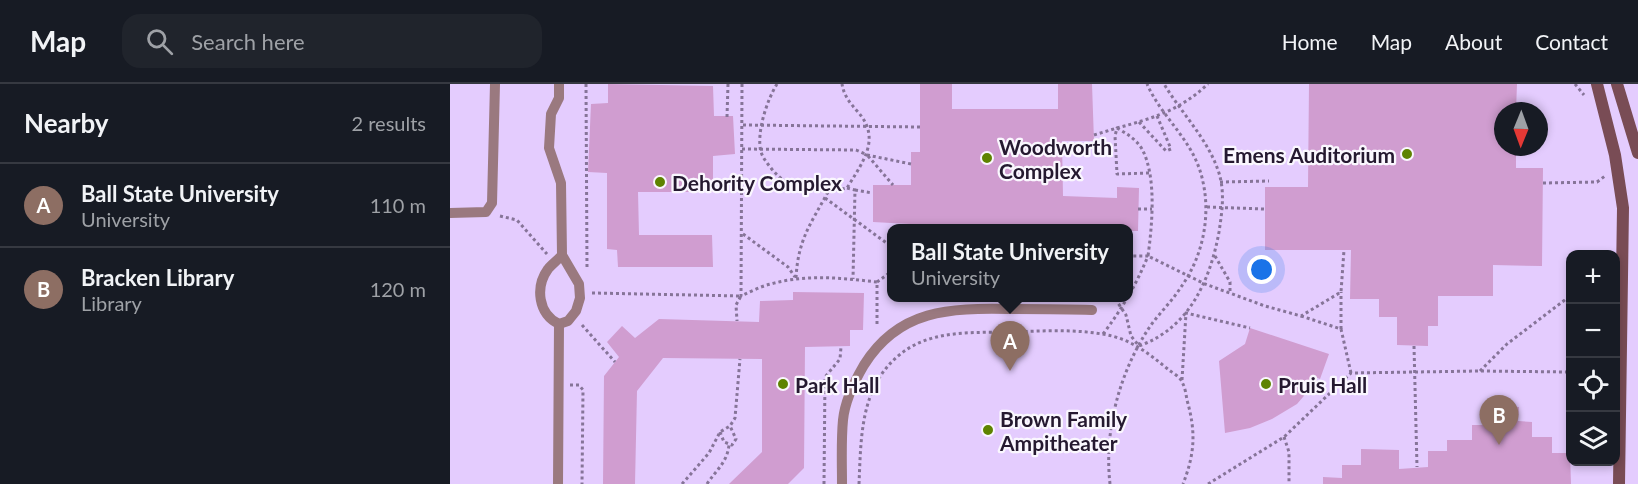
<!DOCTYPE html>
<meta charset="utf-8">
<style>
:root{--surface:#171b24;--page:#20242c;--text:#f1f3f6;--muted:#9ea1a6;--line:#363941;--accent:#ea580c}
body{margin:0;font-family:Lato,sans-serif;background:var(--page);color:var(--text)}
.controls{position:absolute;right:18px;bottom:18px;display:grid;overflow:hidden;border-radius:12px;box-shadow:0 3px 9px #0003}
.controls button{width:54px;height:54px;display:grid;place-items:center;padding:0;border:0;border-bottom:2px solid var(--line);background:var(--surface);color:var(--text);font:30px sans-serif}
.compass{position:absolute;left:1044px;top:18px;width:54px;height:54px;border-radius:50%;background:var(--surface);box-shadow:0 3px 9px #0003;rotate:181deg}
.you{position:absolute;left:812px;top:186px;width:21px;height:21px;margin:-15px;border:4px solid #fff;border-radius:50%;background:#1a73e8;box-shadow:0 0 0 9px #1a73e833}
.badge{display:grid;place-items:center;width:39px;height:39px;border-radius:50%;background:var(--accent);color:#fff;font-size:20px;font-weight:700}
.pin{position:absolute;translate:-50% -50px;filter:drop-shadow(0 2px 3px #0008)}
.pin::after{content:'';position:absolute;top:32px;width:21px;height:18px;background:inherit;clip-path:polygon(0 0,100% 0,50% 100%)}
.popup{position:absolute;left:437px;top:140px;width:246px;height:78px;box-sizing:border-box;display:grid;place-content:center;border-radius:12px;background:var(--surface);filter:drop-shadow(0 2px 4px #0005);font-size:20px;white-space:nowrap;color:var(--muted)}
.popup b{font-size:22px;color:var(--text)}
.popup::after{content:'';position:absolute;left:50%;top:100%;margin-left:-12px;border:12px solid transparent;border-top-color:var(--surface)}
.list{margin:0;padding:0;list-style:none}
h2{display:flex;justify-content:space-between;align-items:center;height:78px;margin:0;padding:0 24px;font-size:26px}
h2 small{font-size:20px;font-weight:400;color:var(--muted)}
.list li{display:grid;grid-template-columns:39px 1fr auto;gap:18px;align-items:center;box-sizing:border-box;height:84px;padding:0 24px;border-top:2px solid var(--line)}
.list b{display:block;font-size:22px;white-space:nowrap}
.list p{margin:0;font-size:20px;white-space:nowrap;color:var(--muted)}
.list em{font-size:20px;font-style:normal;color:var(--muted)}
.icon{flex:none;width:33px;height:33px;fill:none;stroke:currentColor;stroke-width:2;stroke-linecap:round;stroke-linejoin:round}
.map{position:relative;flex:none;width:1188px;height:400px;overflow:hidden}
header{display:flex;align-items:center;gap:36px;box-sizing:border-box;height:84px;padding:0 30px;background:var(--surface);border-bottom:2px solid var(--line)}
header strong{font-size:28px}
nav{display:flex;gap:33px;margin-inline-start:auto;font-size:21px}
.search{width:420px;height:54px;background:var(--page);display:flex;align-items:center;gap:15px;box-sizing:border-box;padding:0 21px;border-radius:18px;color:var(--muted);font-size:22px}
main{display:flex}
aside{flex:1;background:var(--surface)}
.map>svg:first-child{display:block}
.building{fill:#d09dd0}
.lines{fill:none;stroke-linecap:round;stroke-linejoin:round}
.path{stroke:#867498;stroke-width:3;stroke-dasharray:3 3;stroke-linecap:butt}
.service{stroke:#9a797f;stroke-width:10}
.secondary{stroke:#794c55;stroke-width:12}
.poi-dot{fill:#5e8301;stroke:#faf7fe;stroke-width:2}
.labels{text-anchor:middle;dominant-baseline:central;stroke-width:4.5;stroke-linejoin:round;paint-order:stroke}
.poi-label{font-size:21px;font-weight:bold;fill:#251930;stroke:#faf7fe;text-anchor:start}
</style>
<header>
<strong>Map</strong>
<div class="search"><svg class="icon" aria-label="search" viewBox="0 0 24 24"><circle cx="10" cy="10" r="6"/><path d="M15 15l6 6"/></svg>Search here</div>
<nav><a>Home</a><a>Map</a><a>About</a><a>Contact</a></nav>
</header>
<main>
<aside>
<h2>Nearby<small>2 results</small></h2>
<ul class="list">
<li><span class="badge" style="background:#8d6e63">A</span><div><b>Ball State University</b><p>University</p></div><em>110 m</em></li>
<li><span class="badge" style="background:#8d6e63">B</span><div><b>Bracken Library</b><p>Library</p></div><em>120 m</em></li>
</ul>
</aside>
<div class="map">
<svg width="1188" height="400" viewBox="0 0 1188 400">
<rect width="100%" height="100%" fill="#e4ccfe"/>
<!-- building -->
<g class="building">
<path d="M158,0L263,2L264,32H283L285,70L263,72V108H188L189,151H262L263,183H168L167,166L157,165V89L138,88L141,20L158,19Z"/>
<path d="M470,0H502V25H608V0H642L644,57H612L613,112L667,114V103L689,104L688,147H678V144L666,143L497,144V142L423,138V101H461V68H470Z"/>
<path d="M859,0H1067L1066,27H1053V63H1066V84H1093L1092,182L1043,181V212H988V242H978V262L947,261V233H929V215H900L901,166H815V103H858Z"/>
<path d="M343,208L414,209L413,246H400V262L355,263L354,384L338,400H279L312,368V275L213,274L187,307L185,400H153L154,292L169,273L157,258L172,242L185,254L209,235L309,238L310,217L343,216Z"/>
<path d="M800,244L879,270L870,295L863,292L859,306L847,320L822,335L800,344L775,349L769,277L795,260Z"/>
<path d="M1039,322L1069,323L1068,337L1082,338V353H1102V369H1120L1121,400H873V393L892,394V381H911V365L949,366V385L978,383V367H997V356H1022V341H1038Z"/>
</g>
<g class="lines">
<!-- path -->
<g class="path">
<path d="M136,0L137,185"/>
<path d="M292,0L291,212C300,208 311,202 321,200C356,190 392,194 427,198V243"/>
<path d="M327,0C317,16 306,49 311,68C313,74 317,79 321,84C339,108 369,110 397,104C412,79 432,55 408,28C400,19 394,12 392,0"/>
<path d="M1125,0L1134,11"/>
<path d="M277,33L278,0"/>
<path d="M689,38L716,67L721,65L707,32"/>
<path d="M293,41L470,43"/>
<path d="M644,51L667,44C677,50 686,55 692,65C707,93 702,142 698,172L755,200L815,222L851,232L891,208L894,166"/>
<path d="M292,65L406,66L417,71L461,80"/>
<path d="M418,72L443,101"/>
<path d="M699,89L667,90L665,52L667,44C704,34 730,26 758,0"/>
<path d="M770,98L819,97"/>
<path d="M1093,99L1147,98L1155,92"/>
<path d="M397,104L405,106L403,195"/>
<path d="M405,106L422,109"/>
<path d="M375,114L442,163"/>
<path d="M757,123L814,125"/>
<path d="M688,125H702"/>
<path d="M50,132L67,136L97,170"/>
<path d="M293,150L338,183L345,193"/>
<path d="M765,172L780,198V208"/>
<path d="M346,194C348,156 360,141 378,108"/>
<path d="M427,198L442,187"/>
<path d="M142,209L291,212L286,221L287,237"/>
<path d="M668,214V219L676,231L681,252L689,262C739,244 760,197 769,148C772,128 775,109 769,89C758,55 732,30 714,0"/>
<path d="M851,232L891,245L901,289"/>
<path d="M132,241L165,278"/>
<path d="M891,245V208"/>
<path d="M653,250C672,225 686,201 698,172H678"/>
<path d="M964,262L967,383"/>
<path d="M1030,287L1057,260L1120,212"/>
<path d="M732,296L736,229L800,244"/>
<path d="M120,301H129L133,306L132,400"/>
<path d="M375,303L387,307"/>
<path d="M270,348L274,358L282,361L286,355L280,342"/>
<path d="M834,353L839,368V400"/>
<path d="M232,400L259,369L270,348L280,342L285,334L290,275"/>
<path d="M257,400C266,386 277,379 279,361"/>
<path d="M374,400L375,293L390,275L391,263"/>
<path d="M409,400C411,355 410,305 447,273C478,245 522,249 561,248C591,247 622,245 652,250C680,254 698,269 719,286C723,289 730,293 732,298C735,303 736,310 737,316C746,348 745,369 733,400"/>
<path d="M660,400C654,347 669,291 697,247C707,231 721,219 731,203C752,174 761,134 753,98C745,57 713,36 697,0"/>
<path d="M758,400L834,353L901,289L1030,287L1120,288"/>
</g>
<!-- service -->
<g class="service">
<path d="M109,0V14L101,30L99,64L111,99L112,171L129,200L130,214L126,227L118,237L109,240C88,230 85,203 98,185C102,180 108,176 112,171"/>
<path d="M0,129L36,128L42,119L45,0"/>
<path d="M108,400L109,240"/>
<path d="M392,400C392,379 391,357 393,336C395,316 404,298 414,281C449,225 500,224 559,225C587,225 614,225 642,226"/>
</g>
<!-- secondary -->
<g class="secondary">
<path d="M1147,0L1165,71L1173,124L1169,400"/>
<path d="M1167,0L1188,69"/>
</g>
</g>
<!-- markers -->
<g class="poi-dot">
<circle cx="957" cy="70" r="6"/>
<circle cx="537" cy="74" r="6"/>
<circle cx="210" cy="98" r="6"/>
<circle cx="333" cy="300" r="6"/>
<circle cx="816" cy="300" r="6"/>
<circle cx="538" cy="346" r="6"/>
</g>
<g class="labels">
<!-- poi labels -->
<g class="poi-label">
<text x="549" y="62">Woodworth<tspan x="549" dy="24">Complex</tspan></text>
<text x="945" y="70" text-anchor="end">Emens Auditorium</text>
<text x="222" y="98">Dehority Complex</text>
<text x="345" y="300">Park Hall</text>
<text x="828" y="300">Pruis Hall</text>
<text x="550" y="334">Brown Family<tspan x="550" dy="24">Ampitheater</tspan></text>
</g>
</g>
</svg>
<div class="controls">
<button>+</button>
<button>−</button>
<button><svg class="icon" aria-label="locate" viewBox="0 0 24 24"><circle cx="12" cy="12" r="6"/><path d="M12 2v4M12 18v4M2 12h4M18 12h4"/></svg></button>
<button><svg class="icon" aria-label="layers" viewBox="0 0 24 24"><path d="M12 4l9 5-9 5-9-5zM3 14l9 5 9-5"/></svg></button>
</div>
<svg class="compass" viewBox="-18 -18 36 36"><path d="M0-13l5 13h-10z" fill="#e53935"/><path d="M0 13l5-13h-10z" fill="#9ea1a6"/></svg>
<div class="you"></div>
<div class="pin badge" style="left:560px;top:287px;background:#8d6e63">A</div>
<div class="popup"><b>Ball State University</b>University</div>
<div class="pin badge" style="left:1049px;top:361px;background:#8d6e63">B</div>
</div>
</main>
